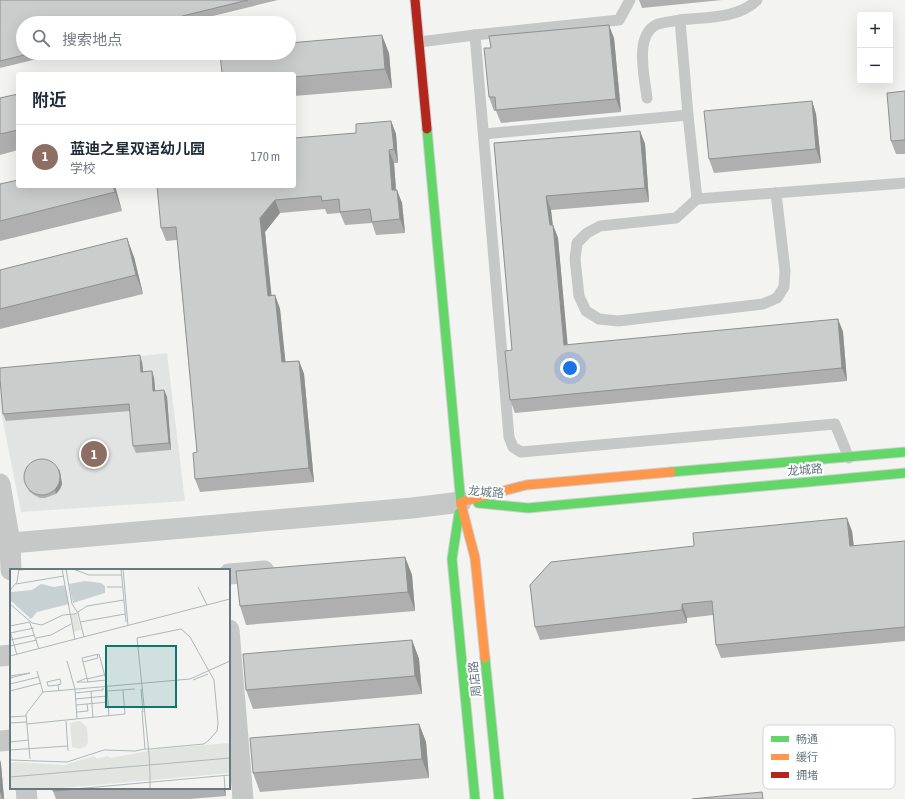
<!DOCTYPE html>
<html lang="zh">
<meta charset="utf-8">
<style>
:root{--surface:#fff;--page:#f6f6f7;--text:#1f2937;--muted:#747a83;--line:#e0e1e3;--accent:#55606a}
body{margin:0;font-family:"Asap Condensed","Noto Sans SC",sans-serif;background:var(--page);color:var(--text)}
.controls{position:absolute;right:12px;top:12px;display:grid;overflow:hidden;border-radius:4px;box-shadow:0 4px 16px #0002}
.controls button{width:36px;height:36px;display:grid;place-items:center;padding:0;border:0;border-bottom:1px solid var(--line);background:var(--surface);color:var(--text);font:20px sans-serif}
.you{position:absolute;left:570px;top:368px;width:14px;height:14px;margin:-10px;border:3px solid #fff;border-radius:50%;background:#1a73e8;box-shadow:0 0 0 6px #1a73e833}
.badge{display:grid;place-items:center;width:26px;height:26px;border-radius:50%;background:var(--accent);color:#fff;font-size:13px;font-weight:700}
.pin{position:absolute;translate:-50% -50%;border:2px solid #fff;box-shadow:0 1px 4px #0006}
.list{margin:0;padding:0;list-style:none}
h2{display:flex;justify-content:space-between;align-items:center;height:52px;margin:0;padding:0 16px;font-size:17px}
h2 small{font-size:13px;font-weight:400;color:var(--muted)}
.list li{display:grid;grid-template-columns:26px 1fr auto;gap:12px;align-items:center;box-sizing:border-box;height:64px;padding:0 16px;border-top:1px solid var(--line)}
.list b{display:block;font-size:15px;white-space:nowrap}
.list p{margin:0;font-size:13px;white-space:nowrap;color:var(--muted)}
.list em{font-size:13px;font-style:normal;color:var(--muted)}
.icon{flex:none;width:22px;height:22px;fill:none;stroke:currentColor;stroke-width:2;stroke-linecap:round;stroke-linejoin:round}
.map{position:relative;flex:none;width:905px;height:799px;overflow:hidden}
.search{position:absolute;background:var(--surface);box-shadow:0 4px 16px #0002;left:16px;top:16px;width:280px;height:44px;display:flex;align-items:center;gap:10px;box-sizing:border-box;padding:0 14px;border-radius:22px;color:var(--muted);font-size:15px}
.panel{position:absolute;background:var(--surface);box-shadow:0 4px 16px #0002;left:16px;top:72px;width:280px;height:116px;border-radius:4px}
.map>svg:first-child{display:block}
.built{fill:#e2e4e3}
.lines{fill:none;stroke-linecap:round;stroke-linejoin:round}
.fast-casing{stroke:#cfd0d0;stroke-width:11}
.slow-casing{stroke:#cfd0d0;stroke-width:11}
.jam-casing{stroke:#cfd0d0;stroke-width:11}
.lane{stroke:#c6c8c8;stroke-width:11}
.street{stroke:#c6c8c8;stroke-width:21}
.fast{stroke:#63d668;stroke-width:9}
.slow{stroke:#ff974d;stroke-width:9}
.jam{stroke:#b3261e;stroke-width:9}
.wall{fill:#afafaf}
.shaded-wall{fill:#8e8f8f}
.building{fill:#cbcccc;stroke:#8e8f8f}
.labels{text-anchor:middle;dominant-baseline:central;stroke-width:4;stroke-linejoin:round;paint-order:stroke}
.street-label{font-size:12px;fill:#667880;stroke:#fff}
.inset-road{fill:none;stroke:#aeb7ba;stroke-width:1}
.view{fill:#0f766e;fill-opacity:0.15;stroke:#0f766e;stroke-width:2}
.inset-edge{fill:none;stroke:#667880;stroke-width:2}
.key{fill:#fff;stroke:#d1d6d9;stroke-width:1}
.key-label{font-size:11px;fill:#667880}
</style>
<div class="map">
<svg width="905" height="799" viewBox="0 0 905 799">
<rect width="100%" height="100%" fill="#f3f3f2"/>
<!-- built -->
<path class="built" d="M167,353L185,501L21,512L0,407V371Z"/>
<g class="lines">
<!-- fast casing -->
<g class="fast-casing">
<g id="fast">
<path d="M427,129L461,504"/>
<path d="M671,472L905,452"/>
<path d="M478,503L528,508L905,473"/>
<path d="M459,513L452,559L475,799"/>
<path d="M485,658L499,799"/>
</g>
</g>
<!-- slow casing -->
<g class="slow-casing">
<g id="slow">
<path d="M461,502L526,485L671,472"/>
<path d="M461,504L475,558L485,658"/>
</g>
</g>
<!-- jam casing -->
<g class="jam-casing">
<path id="jam" d="M415,0L427,129"/>
</g>
<!-- lane -->
<g class="lane">
<path d="M757,0C738,19 705,17 680,20L688,115L697,199L905,183"/>
<path d="M475,35L619,20L630,0"/>
<path d="M419,42L475,35L509,437L513,447L521,452L835,424L849,458"/>
<path d="M647,98C645,79 633,34 658,24C665,22 673,21 680,20"/>
<path d="M484,134L688,115"/>
<path d="M697,199L676,218L600,226L587,233L577,243L575,259L579,296L586,311L599,319L618,321L763,304L777,298L784,287L785,271L776,193"/>
</g>
<!-- street -->
<g class="street">
<path d="M0,484L10,543L11,570"/>
<path d="M0,544L412,508L461,502"/>
<path d="M229,574L264,571"/>
<path d="M229,630L243,799"/>
<path d="M0,656L11,655"/>
<path d="M0,741L11,740"/>
<path d="M26,788L27,799"/>
</g>
<!-- fast -->
<use href="#fast" class="fast"/>
<!-- slow -->
<use href="#slow" class="slow"/>
<!-- jam -->
<use href="#jam" class="jam"/>
</g>
<!-- wall -->
<g class="wall">
<path d="M0,0H278L184,23H23V53H62L0,68Z"/>
<path d="M639,0H722L642,8Z"/>
<path d="M614,38L621,112L501,123L496,111H494L489,97Z"/>
<path d="M389,53L392,88L294,96V74Z"/>
<path d="M905,91V154H896L891,141Z"/>
<path d="M18,94V150L0,155V98Z"/>
<path d="M812,101L816,114L821,163L714,173L709,159Z"/>
<path d="M391,121L396,134L398,163H394L396,190L402,203L405,233L376,235L372,223L345,225L340,213L327,214L325,209L280,213L265,232L271,296L275,295L280,309L285,362L299,361L304,374L314,482L200,492L195,479L197,452L177,240L166,241L161,228L356,133Z"/>
<path d="M640,131L645,144L649,202L551,210L553,225L558,238L567,345L838,319L843,332L847,381L515,413L510,400L512,350L494,143Z"/>
<path d="M0,184L115,186L122,211L0,241Z"/>
<path d="M134,257L143,294L0,329V270Z"/>
<path d="M142,362L143,372L152,371L154,378L155,391L164,390L167,397L171,450L136,453L133,446L130,411L6,421L3,414Z"/>
<path d="M60,472L62,484L60,489L56,494L45,498H40L34,495L29,491L25,482Z"/>
<path d="M852,531L854,546L905,541V641L721,658L716,645L713,615L687,618V623L540,640L535,627Z"/>
<path d="M405,557L412,575L415,611L246,625L240,606Z"/>
<path d="M412,640L419,659L422,694L253,709L246,690Z"/>
<path d="M419,724L426,742L429,778L260,792L253,773Z"/>
<path d="M0,760L1,764L4,799H0Z"/>
<path d="M53,788H225L226,796L190,799H56L53,791Z"/>
</g>
<!-- shaded-wall -->
<g class="shaded-wall">
<path d="M609,25L614,38L621,112L616,99Z"/>
<path d="M382,35L389,53L392,88L385,69Z"/>
<path d="M812,101L816,114L821,163L816,149Z"/>
<path d="M391,121L396,134L398,163L394,149Z"/>
<path d="M640,131L645,144L649,202L645,188Z"/>
<path d="M389,150L394,163L397,204L392,190Z"/>
<path d="M113,186H115L122,211L115,192Z"/>
<path d="M397,190L402,203L405,233L400,219Z"/>
<path d="M546,196L551,210L554,239L550,225Z"/>
<path d="M275,200L280,213L265,232L273,309L268,296L260,218Z"/>
<path d="M553,225L558,238L569,359L564,345Z"/>
<path d="M127,238L134,257L143,294L136,275Z"/>
<path d="M275,295L280,309L287,376L282,362Z"/>
<path d="M838,319L843,332L847,381L842,368Z"/>
<path d="M140,355L142,362L144,379L141,372Z"/>
<path d="M299,361L304,374L314,482L309,468Z"/>
<path d="M152,371L154,378L156,398L153,391Z"/>
<path d="M164,390L167,397L171,450L169,443Z"/>
<path d="M59,469L60,472L62,484L60,489L56,494L55,490Z"/>
<path d="M847,518L852,531L855,560L850,546Z"/>
<path d="M405,557L412,575L415,611L408,592Z"/>
<path d="M682,604L687,618V623L682,610Z"/>
<path d="M412,640L419,659L422,694L415,676Z"/>
<path d="M419,724L426,742L429,778L422,759Z"/>
<path d="M0,760L1,764L4,799H3L0,792Z"/>
<path d="M223,788H225L226,796Z"/>
</g>
<!-- building -->
<g class="building">
<path d="M0,0H248L154,23H23V53H32L0,61Z"/>
<path d="M609,25L616,99L496,110L495,97H489L484,48H491L489,36Z"/>
<path d="M382,35L385,69L294,77V74H222L220,53H289V43Z"/>
<path d="M905,91V140L891,141L887,93Z"/>
<path d="M18,94V130L0,134V98Z"/>
<path d="M812,101L816,149L709,159L704,111Z"/>
<path d="M391,121L394,149L389,150L392,190H397L400,219L372,222L370,209L340,212L339,199L322,201L321,196L275,200L260,218L268,296L275,295L282,362L299,361L309,468L195,479L193,453L197,452L176,227L161,228L157,186H294V138L356,133V124Z"/>
<path d="M640,131L645,188L546,196L550,225H553L564,345L838,319L842,368L510,400L505,351L512,350L494,143Z"/>
<path d="M18,180V186H113L115,192L0,221V184Z"/>
<path d="M127,238L136,275L0,309V270Z"/>
<path d="M140,355L141,372L152,371L153,391L164,390L169,443L133,446L129,404L3,414L0,379V368Z"/>
<circle cx="42" cy="477" r="18"/>
<path d="M847,518L850,546L905,541V627L716,645L712,601L682,604V610L535,627L530,585L551,562L694,546L693,533Z"/>
<path d="M405,557L408,592L240,606L236,571Z"/>
<path d="M412,640L415,676L246,690L243,654Z"/>
<path d="M419,724L422,759L253,773L250,738Z"/>
<path d="M53,788H90L53,791Z"/>
<path d="M762,792L763,799H692Z"/>
</g>
<g class="labels">
<!-- street labels -->
<g class="street-label">
<text transform="translate(805 470) rotate(-5)">龙城路</text>
<text transform="translate(486 492) rotate(5)">龙城路</text>
<text transform="translate(475 679) rotate(-96)">周店路</text>
</g>
</g>
<!-- overview -->
<g transform="translate(10 569)">
<rect width="220" height="220" fill="#f3f3f2"/>
<path d="M67,45L71,61L64,63L60,47ZM70,152L77,158L78,173L75,178L70,180L62,178L60,154ZM220,174V204L41,220H0V194L4,193L54,196L84,187L87,190L97,187L100,189L149,180Z" fill="#e2e5df"/>
<path d="M75,12L91,14L95,17V24L63,34L59,15ZM31,15L44,18L55,16L59,35L27,43L21,50L0,31L1,23L22,21Z" fill="#c8d1d2"/>
<path class="inset-road" d="M52,0L65,71M56,0L62,35L68,44L74,68M63,0L79,6H112M111,0L116,53M113,0L118,57M9,1L22,0M6,15L54,7M97,18H113M188,18L197,36M0,21L7,13L9,0M0,35L22,54L32,56L53,46L65,45L77,37L114,31M70,53L115,45M20,54L29,80M0,57L20,53M0,62L7,86M0,64L24,59M26,69L41,66L61,55M0,71L25,66M0,77L27,71M0,87L220,30M57,92L65,120L67,150M73,93L88,89L87,85M27,102L33,123M0,107L20,104L0,109M77,109L67,113H78M77,110L94,106M96,111L78,113L72,89L89,85L96,111L97,118L99,147M183,111L198,105M0,115L29,108M48,116L51,115L50,110L37,113L38,117L48,116L49,122M131,120L133,143M0,122L31,114M81,122L83,149M97,122L125,120M65,124L93,121V119M65,130L97,127M66,136L98,133M132,142L135,180M67,143L78,142L77,135M0,148L16,147M56,152L58,182M0,154L17,153M17,155L115,145L113,121M0,173L19,171M0,181L58,177M20,190L16,145L33,123L180,110L220,92M0,191L57,193L94,181L125,182L135,180H140L194,175L199,171L207,162L208,154L204,111L180,68L171,60L127,69L135,146L139,184L140,206V220M214,206L215,220M0,208L220,189M64,220L220,206"/>
<path class="view" d="M96,77H166V138H96Z"/>
<rect width="220" height="220" class="inset-edge"/>
</g>
<!-- legend -->
<rect x="763" y="725" width="132" height="64" rx="6" class="key"/>
<rect x="771" y="736" width="18" height="6" fill="#63d668"/>
<rect x="771" y="754" width="18" height="6" fill="#ff974d"/>
<rect x="771" y="772" width="18" height="6" fill="#b3261e"/>
<g class="key-label">
<text x="796" y="743">畅通</text>
<text x="796" y="761">缓行</text>
<text x="796" y="779">拥堵</text>
</g>
</svg>
<div class="controls">
<button>+</button>
<button>−</button>
</div>
<div class="you"></div>
<div class="pin badge" style="left:94px;top:454px;background:#8d6e63">1</div>
<div class="search"><svg class="icon" aria-label="search" viewBox="0 0 24 24"><circle cx="10" cy="10" r="6"/><path d="M15 15l6 6"/></svg>搜索地点</div>
<section class="panel">
<h2>附近<small></small></h2>
<ul class="list">
<li><span class="badge" style="background:#8d6e63">1</span><div><b>蓝迪之星双语幼儿园</b><p>学校</p></div><em>170 m</em></li>
</ul>
</section>
</div>
